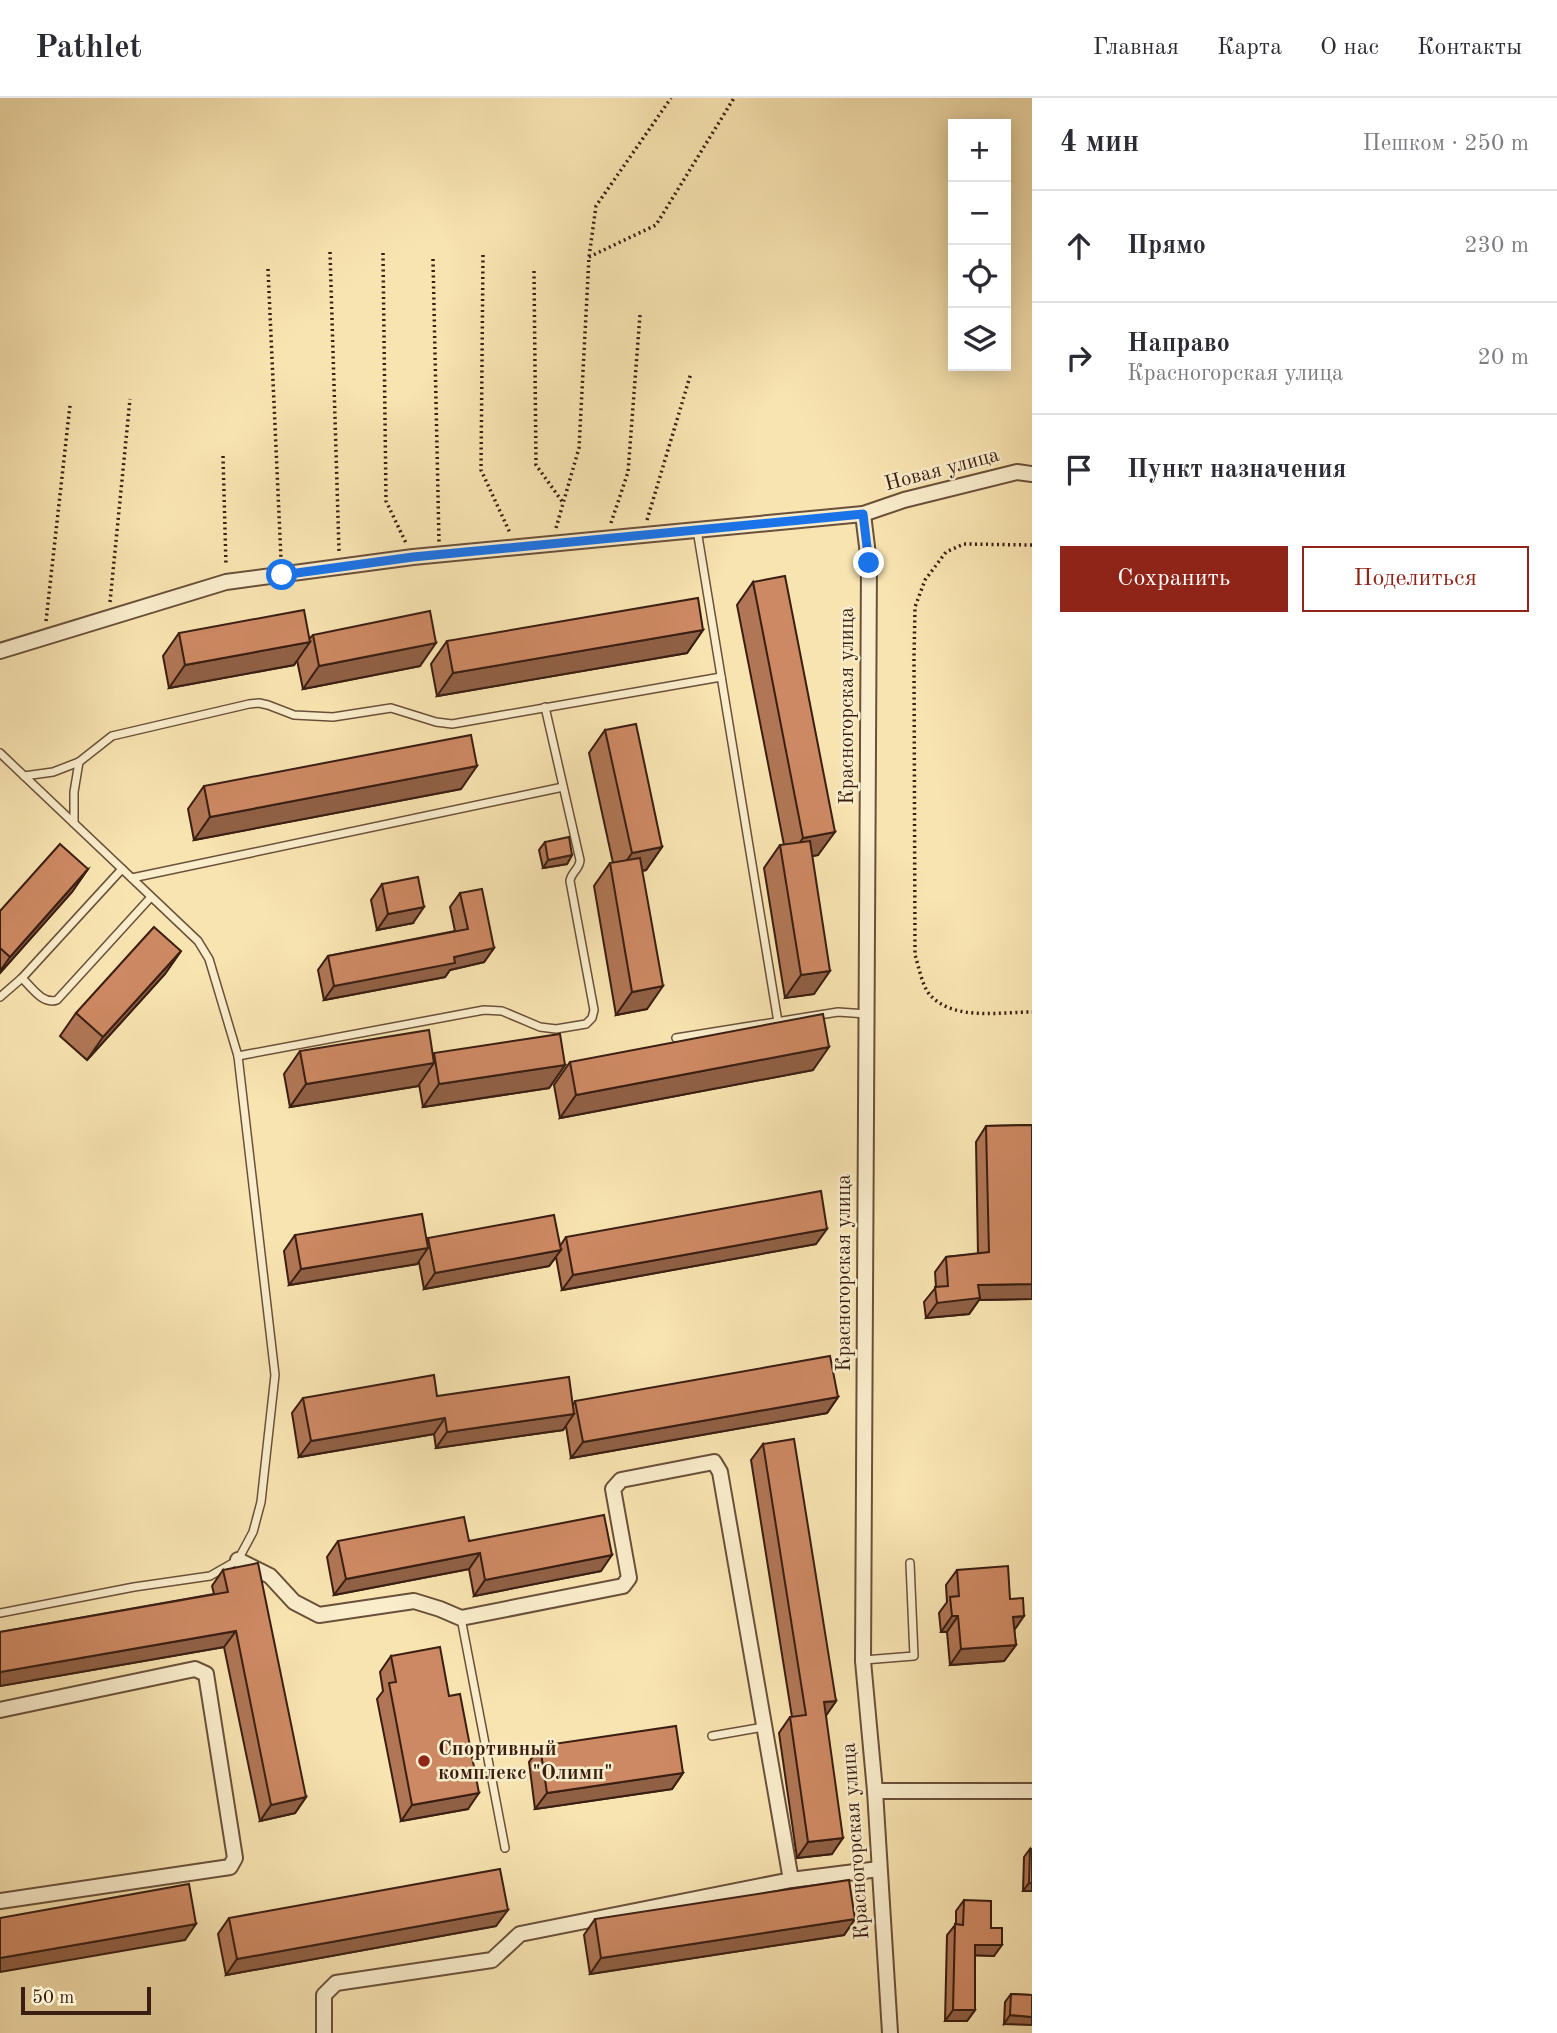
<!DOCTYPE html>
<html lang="ru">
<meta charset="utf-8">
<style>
:root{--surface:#fff;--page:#f7f7f7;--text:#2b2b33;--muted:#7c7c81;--line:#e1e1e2;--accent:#8f2418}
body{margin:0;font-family:"Old Standard TT",serif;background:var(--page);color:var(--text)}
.controls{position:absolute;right:21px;top:21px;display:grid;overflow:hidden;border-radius:0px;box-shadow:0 4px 18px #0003}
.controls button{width:63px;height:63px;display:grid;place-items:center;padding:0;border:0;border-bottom:2px solid var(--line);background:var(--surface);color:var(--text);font:35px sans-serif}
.scale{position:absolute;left:21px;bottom:18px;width:130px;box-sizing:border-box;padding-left:7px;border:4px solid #3a1e12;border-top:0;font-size:19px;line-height:24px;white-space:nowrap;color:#3a1e12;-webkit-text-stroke:5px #faedcc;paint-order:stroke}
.stop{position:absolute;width:21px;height:21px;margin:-16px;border:5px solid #1a73e8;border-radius:50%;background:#fff}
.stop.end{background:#1a73e8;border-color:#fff;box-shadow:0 2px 7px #0008}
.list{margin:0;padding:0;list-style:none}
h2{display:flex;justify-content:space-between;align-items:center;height:91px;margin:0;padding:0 28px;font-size:30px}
h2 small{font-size:23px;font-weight:400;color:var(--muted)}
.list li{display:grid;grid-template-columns:46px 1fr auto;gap:21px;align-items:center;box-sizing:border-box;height:112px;padding:0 28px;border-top:2px solid var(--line)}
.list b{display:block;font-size:26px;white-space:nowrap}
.list p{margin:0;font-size:23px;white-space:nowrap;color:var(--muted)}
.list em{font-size:23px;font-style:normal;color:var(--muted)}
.actions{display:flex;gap:14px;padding:21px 28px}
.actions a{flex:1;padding:16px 0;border:2px solid var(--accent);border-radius:0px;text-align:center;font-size:24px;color:var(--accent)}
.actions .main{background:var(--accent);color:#fff}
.icon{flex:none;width:38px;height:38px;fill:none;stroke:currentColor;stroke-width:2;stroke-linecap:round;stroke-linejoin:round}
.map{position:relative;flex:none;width:1032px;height:1935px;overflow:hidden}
header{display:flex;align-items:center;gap:42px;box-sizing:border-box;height:98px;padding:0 35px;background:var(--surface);border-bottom:2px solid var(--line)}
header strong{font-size:33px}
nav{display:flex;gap:38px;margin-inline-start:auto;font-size:24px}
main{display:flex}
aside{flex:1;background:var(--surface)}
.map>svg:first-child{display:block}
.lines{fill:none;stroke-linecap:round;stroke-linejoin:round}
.service-casing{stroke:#6a503a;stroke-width:10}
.minor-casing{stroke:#6a503a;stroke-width:18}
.path{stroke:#3a1e12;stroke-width:3.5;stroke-dasharray:2 3.5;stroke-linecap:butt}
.service{stroke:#faedcc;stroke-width:7}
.minor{stroke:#faedcc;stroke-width:14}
.wall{fill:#b07655;stroke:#3a1e12;stroke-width:2}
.shaded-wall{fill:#906045;stroke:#3a1e12;stroke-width:2}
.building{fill:#cd8963;stroke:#3a1e12;stroke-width:2}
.route{stroke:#1a73e8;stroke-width:9}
.poi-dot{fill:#8f2418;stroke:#faedcc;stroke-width:2.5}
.labels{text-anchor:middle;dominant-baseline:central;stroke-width:5;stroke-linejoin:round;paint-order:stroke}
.street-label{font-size:21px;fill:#3a1e12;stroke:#faedcc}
.poi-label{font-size:21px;font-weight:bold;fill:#3a1e12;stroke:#faedcc;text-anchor:start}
</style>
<header>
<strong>Pathlet</strong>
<nav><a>Главная</a><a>Карта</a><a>О нас</a><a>Контакты</a></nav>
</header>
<main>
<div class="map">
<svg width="1032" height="1935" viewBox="0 0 1032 1935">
<rect width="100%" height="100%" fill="#f8e4b1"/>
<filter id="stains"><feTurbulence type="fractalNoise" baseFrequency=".00286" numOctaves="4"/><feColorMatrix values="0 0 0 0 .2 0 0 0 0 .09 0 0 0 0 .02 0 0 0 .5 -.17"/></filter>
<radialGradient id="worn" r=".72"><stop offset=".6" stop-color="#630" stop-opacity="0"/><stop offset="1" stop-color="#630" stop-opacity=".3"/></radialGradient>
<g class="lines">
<!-- service casing -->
<g class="service-casing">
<g id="service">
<path d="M697,432L778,924"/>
<path d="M0,655L198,843L209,861L238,958L275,1277L261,1404L253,1434L238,1462L210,1478L134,1489L0,1515"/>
<path d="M24,678L53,674L79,664L112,638L249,606L259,605L268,607L294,617L333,619L391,610L436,624L452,626L721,579"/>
<path d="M74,725V694L79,664"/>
<path d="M122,771L22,880C32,890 43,907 57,902L151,799"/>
<path d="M132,780L563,689"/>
<path d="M0,899L22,880"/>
<path d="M676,940L838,914L867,916"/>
<path d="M238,958L484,912L502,913L540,929L556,931L586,926L592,920L594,912L570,783C571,774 580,771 580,762L545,609"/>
<path d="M461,1520L505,1750"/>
<path d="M864,1562L914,1558L910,1465"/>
<path d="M712,1638L764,1629"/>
</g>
</g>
<!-- minor casing -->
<g class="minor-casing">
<g id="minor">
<path d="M863,416L869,465L863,1563L875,1693L890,1935"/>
<path d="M0,553L226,484L413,459L863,416L904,402L1017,374L1032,376"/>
<path d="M238,1462L270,1478L294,1504L319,1517L414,1503L440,1511L461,1520L623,1488L629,1480L613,1391L621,1382L714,1364L720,1374L791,1782L879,1771"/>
<path d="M0,1612L195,1571L206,1576L235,1760L230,1769L0,1803"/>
<path d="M875,1693H1032"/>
<path d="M324,1935V1897L336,1885L492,1862L520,1836L791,1782"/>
</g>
</g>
<!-- path -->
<g class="path">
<path d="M330,154L339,453"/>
<path d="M383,155L386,403L406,445"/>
<path d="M483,157L481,372L510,435"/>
<path d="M589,159L656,127L734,0"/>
<path d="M433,161L439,444"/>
<path d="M268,171L281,461"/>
<path d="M534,173L536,367L564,406"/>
<path d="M223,358L226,468"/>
<path d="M647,422L691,275"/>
<path d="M611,425L628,374L640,217"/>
<path d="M556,430L579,350L589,159L596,108L671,0"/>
<path d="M1032,447L964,446L946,454L925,482L915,509L914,559L915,857C919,869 922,889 931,898C955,923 1001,914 1032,914"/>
<path d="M110,504L130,301"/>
<path d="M46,523L70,307"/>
</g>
<!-- service -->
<use href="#service" class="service"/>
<!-- minor -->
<use href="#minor" class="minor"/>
</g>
<!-- wall -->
<g class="wall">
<path d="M753,484L818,757L812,758L814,896L785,900L764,770L780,747H784L737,507Z"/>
<path d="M703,532L687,555L437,598L431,566L447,543Z"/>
<path d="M179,535L309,541L313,537L420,568L303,591L297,562L294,567L169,590L163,558Z"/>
<path d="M605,632L662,749L646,772L642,773L647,911L616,917L594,788L610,765H613L589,655Z"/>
<path d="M204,688L461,691L194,742L188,711Z"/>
<path d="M545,744L572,757L567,766L543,770L539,752Z"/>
<path d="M88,771L72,794L0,875V813Z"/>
<path d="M382,786L413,825L377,832L371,802Z"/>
<path d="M460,795L494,850L484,864L450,872L445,879L324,902L318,872L328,858L455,833L450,809Z"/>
<path d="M181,853L165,876L87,962L60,938L76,915Z"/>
<path d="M300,953L433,957L434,955L565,967L549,990L423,1009L419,986L418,988L290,1009L284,976Z"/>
<path d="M570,964L813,972L560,1020L554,987Z"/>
<path d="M1032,1027V1201L979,1202L969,1216L926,1220L924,1204L936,1189L935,1174L946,1159L978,1156L976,1044L986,1028Z"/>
<path d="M295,1137L427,1142L428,1140L560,1148L566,1139L816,1146L562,1192L556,1159L549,1168L424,1191L419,1164L417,1166L289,1187L284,1153Z"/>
<path d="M437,1298L573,1307L575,1303L838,1299L827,1315L571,1360L566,1328L563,1332L436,1350L434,1336L299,1359L292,1315L303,1300Z"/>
<path d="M763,1346L836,1603L826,1617L832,1756L797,1760L779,1635L790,1619H792L751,1362Z"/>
<path d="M338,1443H469L601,1473L474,1498L469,1471L334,1497L327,1459Z"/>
<path d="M223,1472L306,1699L295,1715L260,1723L224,1549L0,1588V1534L214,1496L212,1488Z"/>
<path d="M957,1472L1010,1501L1016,1547L1004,1563L950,1567L947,1534H941L939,1515L947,1504L946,1487Z"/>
<path d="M391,1558L468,1711L401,1723L377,1601L383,1593L380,1574Z"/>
<path d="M540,1648L683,1675L672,1691L535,1711L529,1664Z"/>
<path d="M1030,1751L1032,1793H1023L1024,1759Z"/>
<path d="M964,1802L991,1830L994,1858L975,1857V1912L967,1923H945L947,1837L956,1826V1813Z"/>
<path d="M229,1820L496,1828L226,1877L218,1836Z"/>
<path d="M595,1821H855L844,1837L590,1876L584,1837Z"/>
<path d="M1011,1896L1032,1897L1004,1926L1005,1904Z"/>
</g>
<!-- shaded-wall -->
<g class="shaded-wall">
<path d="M703,532L687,555L437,598L453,575Z"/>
<path d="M310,544L294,567L169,590L185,567Z"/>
<path d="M436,545L420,568L303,591L319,568Z"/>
<path d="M477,668L461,691L194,742L210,719Z"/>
<path d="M835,734L818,757L787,763L803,740Z"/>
<path d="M662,749L646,772L616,778L632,755Z"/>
<path d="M572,757L567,766L543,770L548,762Z"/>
<path d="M88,771L72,794L0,875V873L10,859Z"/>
<path d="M424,809L413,825L377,832L388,816Z"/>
<path d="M494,850L484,864L450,872L445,879L324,902L334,888L454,859Z"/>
<path d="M181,853L165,876L87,962L103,939Z"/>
<path d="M830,873L814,896L785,900L801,877Z"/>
<path d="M663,888L647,911L616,917L632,894Z"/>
<path d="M829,949L813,972L560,1020L576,997Z"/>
<path d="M434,965L418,988L290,1009L306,986Z"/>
<path d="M565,967L549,990L423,1009L439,986Z"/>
<path d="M827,1131L816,1146L562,1192L573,1177Z"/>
<path d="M428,1150L417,1166L289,1187L301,1171Z"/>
<path d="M561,1152L549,1168L424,1191L435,1175Z"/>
<path d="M1032,1186V1201L979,1202L969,1216L926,1220L937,1205L978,1187Z"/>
<path d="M838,1299L827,1315L571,1360L583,1344Z"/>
<path d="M574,1316L563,1332L436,1350L447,1334Z"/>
<path d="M445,1320L434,1336L299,1359L311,1343Z"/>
<path d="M480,1455L469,1471L334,1497L346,1481Z"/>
<path d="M612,1457L601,1473L474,1498L485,1482Z"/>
<path d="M952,1518H958L947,1534H941Z"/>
<path d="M1024,1518L1013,1534V1519Z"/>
<path d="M236,1533L224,1549L0,1588V1574Z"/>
<path d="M1016,1547L1004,1563L950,1567L961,1551Z"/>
<path d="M836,1603L825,1619L824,1604Z"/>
<path d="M683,1675L672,1691L535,1711L547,1695Z"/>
<path d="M479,1695L468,1711L401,1723L412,1707Z"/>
<path d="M306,1699L295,1715L260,1723L271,1707Z"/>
<path d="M843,1740L832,1756L797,1760L808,1744Z"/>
<path d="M1029,1785H1032V1793H1023Z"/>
<path d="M508,1812L496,1828L226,1877L237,1861Z"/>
<path d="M855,1821L844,1837L590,1876L601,1860Z"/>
<path d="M196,1826L185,1842L0,1874V1860Z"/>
<path d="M975,1847H1002L994,1858L967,1857Z"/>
<path d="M953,1912H975L967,1923H945Z"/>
<path d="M1010,1917L1032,1919V1927L1004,1926Z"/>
</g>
<!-- building -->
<g class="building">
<path d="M785,478L835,734L803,740L753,484Z"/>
<path d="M698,500L703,532L453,575L447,543Z"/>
<path d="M304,512L310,544L185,567L179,535Z"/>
<path d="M430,513L436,545L319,568L313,537Z"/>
<path d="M636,626L662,749L632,755L605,632Z"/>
<path d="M471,637L477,668L210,719L204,688Z"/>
<path d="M569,739L572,757L548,762L545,744Z"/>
<path d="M810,743L830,873L801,877L780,747Z"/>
<path d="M60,746L88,771L10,859L0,850V813Z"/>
<path d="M640,760L663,888L632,894L610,765Z"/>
<path d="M418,779L424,809L388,816L382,786Z"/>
<path d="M482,791L494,850L454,859L455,865L334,888L328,858L468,831L460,795Z"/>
<path d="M154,829L181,853L103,939L76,915Z"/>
<path d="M823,916L829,949L576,997L570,964Z"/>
<path d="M429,932L434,965L306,986L300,953Z"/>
<path d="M560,936L565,967L439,986L434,955Z"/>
<path d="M1032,1027V1186L978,1187L980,1200L937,1205L935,1189L948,1188L946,1159L989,1154L986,1028Z"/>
<path d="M821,1093L827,1131L573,1177L566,1139Z"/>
<path d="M422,1116L428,1150L301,1171L295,1137Z"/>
<path d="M554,1117L561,1152L435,1175L428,1140Z"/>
<path d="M830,1258L838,1299L583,1344L575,1303Z"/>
<path d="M434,1277L437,1298L569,1279L574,1316L447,1334L445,1320L311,1343L303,1300Z"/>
<path d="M794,1341L836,1603L824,1604L843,1740L808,1744L790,1619L806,1617L763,1346Z"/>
<path d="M604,1417L612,1457L485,1482L480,1455L346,1481L338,1443L464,1419L469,1443Z"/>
<path d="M258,1465L306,1699L271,1707L236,1533L0,1574V1534L228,1494L223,1472Z"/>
<path d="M1008,1468L1010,1501L1023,1500L1024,1518L1013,1519L1016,1547L961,1551L958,1518H952L950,1499L959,1498L957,1472Z"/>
<path d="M440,1549L449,1598L460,1596L479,1695L412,1707L389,1585L396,1584L391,1558Z"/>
<path d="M676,1628L683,1675L547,1695L540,1648Z"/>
<path d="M1030,1751H1032V1785H1029Z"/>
<path d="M500,1771L508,1812L237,1861L229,1820Z"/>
<path d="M849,1782L855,1821L601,1860L595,1821Z"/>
<path d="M189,1786L196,1826L0,1860V1820Z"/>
<path d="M964,1802L991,1803V1830H1002V1847H975V1912H953L955,1826L963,1827Z"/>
<path d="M1011,1896L1032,1897V1919L1010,1917Z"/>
</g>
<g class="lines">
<!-- route -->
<path class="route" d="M282,477L413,459L863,416L869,465"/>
</g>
<!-- markers -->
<circle class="poi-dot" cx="424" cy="1663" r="7"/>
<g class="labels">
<!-- street labels -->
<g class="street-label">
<text transform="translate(942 372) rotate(-15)">Новая улица</text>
<text transform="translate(847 608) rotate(-90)">Красногорская улица</text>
<text transform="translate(844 1175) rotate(-90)">Красногорская улица</text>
<text transform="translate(856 1743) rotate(-94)">Красногорская улица</text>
</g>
<!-- poi labels -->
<g class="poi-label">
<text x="438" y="1651">Спортивный<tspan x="438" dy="24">комплекс "Олимп"</tspan></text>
</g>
</g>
<rect width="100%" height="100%" filter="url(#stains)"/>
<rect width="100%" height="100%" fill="url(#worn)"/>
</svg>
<div class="controls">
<button>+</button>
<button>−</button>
<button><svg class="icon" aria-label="locate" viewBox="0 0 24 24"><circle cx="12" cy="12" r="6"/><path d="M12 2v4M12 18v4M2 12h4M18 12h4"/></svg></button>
<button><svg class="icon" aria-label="layers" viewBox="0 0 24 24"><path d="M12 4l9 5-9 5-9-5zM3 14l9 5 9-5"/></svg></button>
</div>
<div class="scale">50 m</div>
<div class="stop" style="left:282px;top:477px"></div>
<div class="stop end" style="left:869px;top:465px"></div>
</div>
<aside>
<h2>4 мин<small>Пешком · 250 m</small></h2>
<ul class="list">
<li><svg class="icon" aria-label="ahead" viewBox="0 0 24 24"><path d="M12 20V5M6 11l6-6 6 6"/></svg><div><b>Прямо</b></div><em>230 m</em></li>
<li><svg class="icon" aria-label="right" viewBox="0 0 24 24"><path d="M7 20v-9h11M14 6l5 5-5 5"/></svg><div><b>Направо</b><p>Красногорская улица</p></div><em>20 m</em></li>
<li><svg class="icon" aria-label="arrive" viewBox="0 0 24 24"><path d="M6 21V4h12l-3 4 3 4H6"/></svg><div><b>Пункт назначения</b></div></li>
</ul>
<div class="actions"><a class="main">Сохранить</a><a>Поделиться</a></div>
</aside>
</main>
